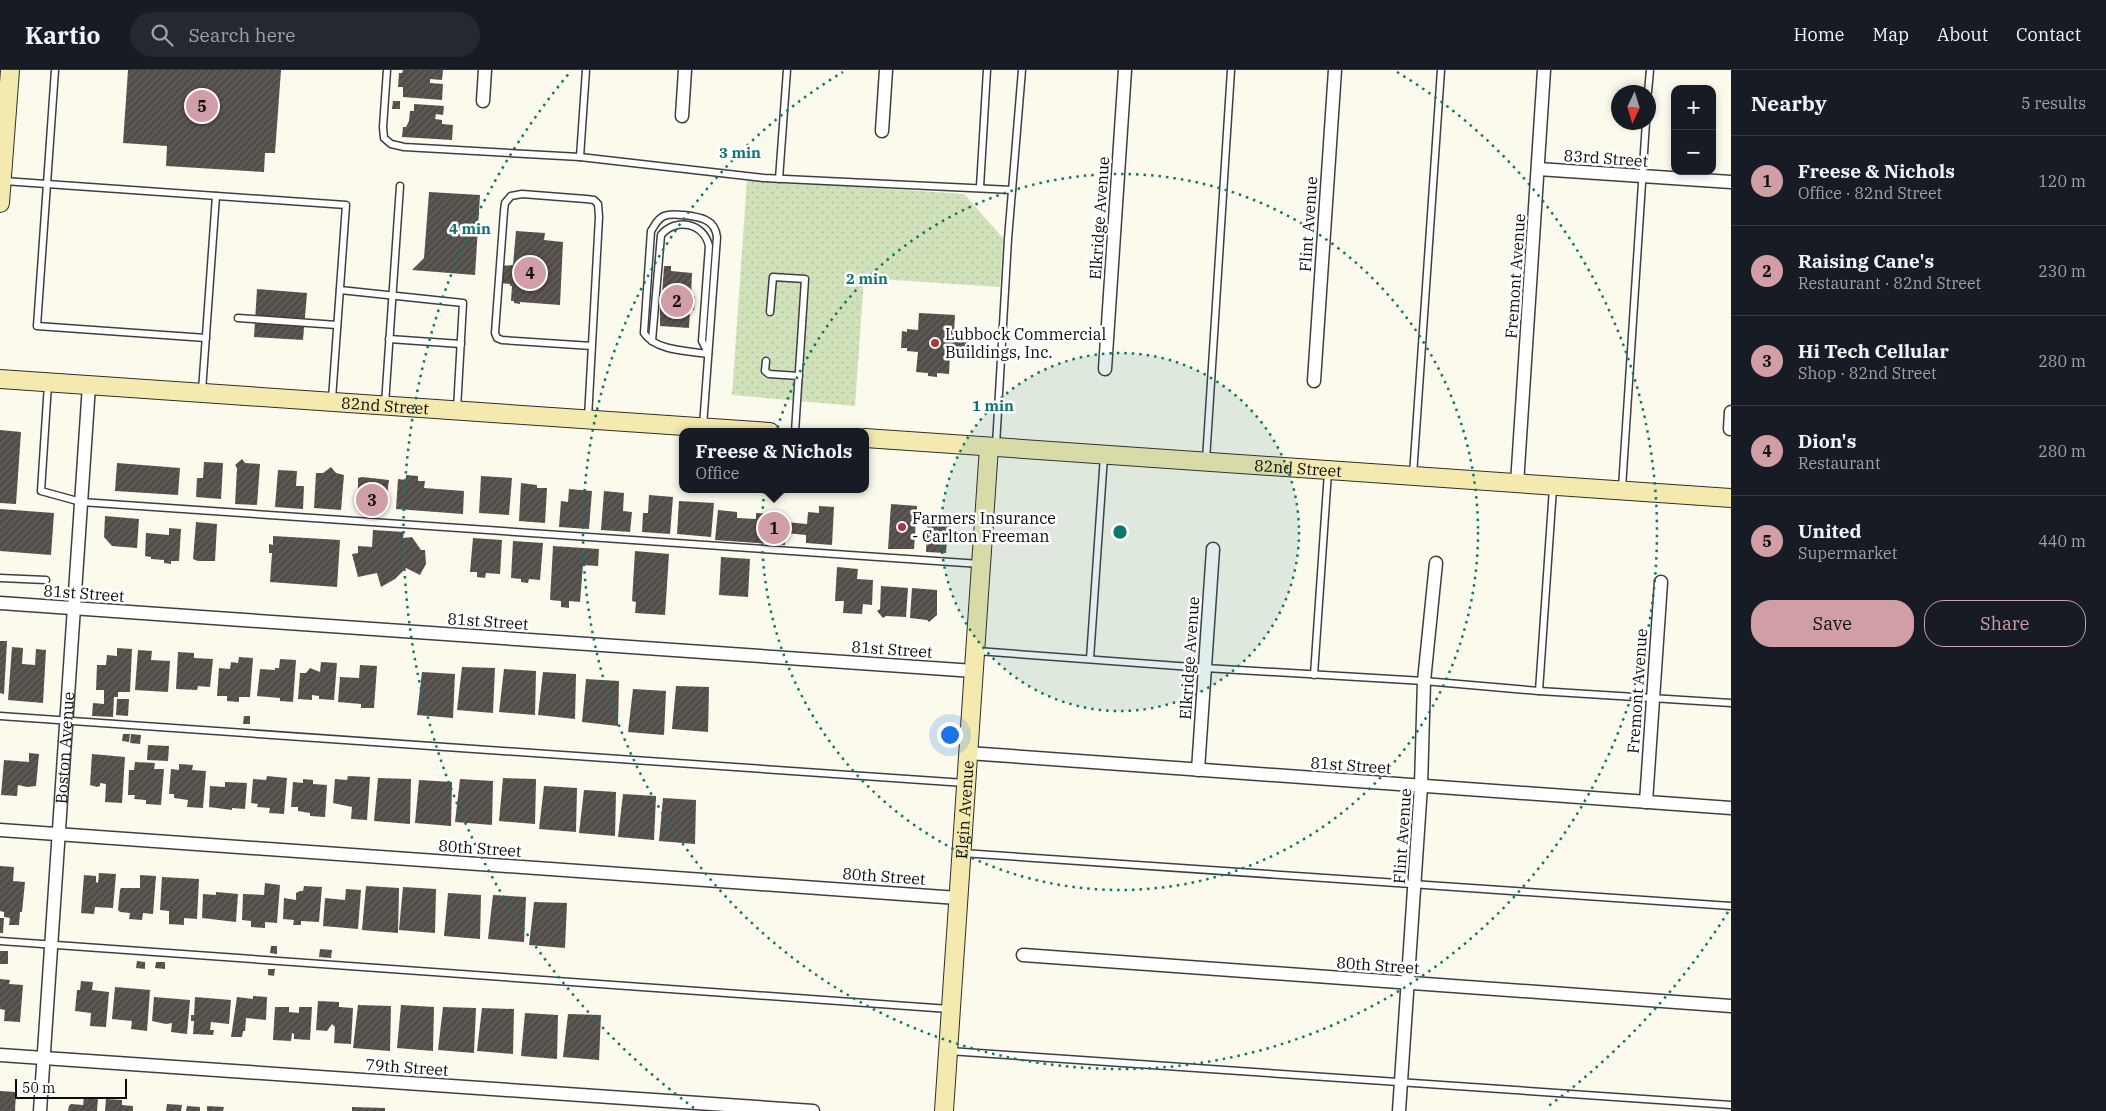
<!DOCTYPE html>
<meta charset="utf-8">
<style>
:root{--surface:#171b24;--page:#242831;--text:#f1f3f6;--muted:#9ea1a6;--line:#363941;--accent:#d09ea4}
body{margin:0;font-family:"IBM Plex Serif",serif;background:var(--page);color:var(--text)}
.controls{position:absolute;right:15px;top:15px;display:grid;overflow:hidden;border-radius:10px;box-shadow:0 2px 8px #0003}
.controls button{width:45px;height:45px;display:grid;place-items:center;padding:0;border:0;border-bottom:1px solid var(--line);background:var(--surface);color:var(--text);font:25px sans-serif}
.compass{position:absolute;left:1611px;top:15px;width:45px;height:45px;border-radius:50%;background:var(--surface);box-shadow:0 2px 8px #0003;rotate:184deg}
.scale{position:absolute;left:15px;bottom:12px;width:112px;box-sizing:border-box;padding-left:5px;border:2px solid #0c0c0c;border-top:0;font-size:14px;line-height:18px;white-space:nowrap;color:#0c0c0c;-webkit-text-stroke:4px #fff;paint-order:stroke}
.you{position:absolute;left:949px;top:664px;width:18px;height:18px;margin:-12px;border:4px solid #fff;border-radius:50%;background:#1a73e8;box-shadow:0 0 0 8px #1a73e833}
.badge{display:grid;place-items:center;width:32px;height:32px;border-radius:50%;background:var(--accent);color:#111;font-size:16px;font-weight:700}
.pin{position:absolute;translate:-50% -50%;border:2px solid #fff;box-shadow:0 1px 5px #0006}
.popup{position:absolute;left:679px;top:358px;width:190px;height:65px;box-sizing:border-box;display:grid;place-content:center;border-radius:10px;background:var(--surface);filter:drop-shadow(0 1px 4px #0005);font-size:16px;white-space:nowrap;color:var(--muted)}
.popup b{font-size:19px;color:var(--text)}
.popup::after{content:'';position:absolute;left:50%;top:100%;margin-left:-10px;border:10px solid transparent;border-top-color:var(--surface)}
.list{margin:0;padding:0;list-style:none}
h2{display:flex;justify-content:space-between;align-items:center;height:65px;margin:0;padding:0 20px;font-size:21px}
h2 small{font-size:16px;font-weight:400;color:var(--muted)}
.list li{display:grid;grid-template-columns:32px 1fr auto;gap:15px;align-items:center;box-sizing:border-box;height:90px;padding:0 20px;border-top:1px solid var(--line)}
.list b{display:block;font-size:19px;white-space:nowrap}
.list p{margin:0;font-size:16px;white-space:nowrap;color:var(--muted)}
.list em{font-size:16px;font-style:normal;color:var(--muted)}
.actions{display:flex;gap:10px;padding:15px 20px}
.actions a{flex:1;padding:11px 0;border:1px solid var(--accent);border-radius:20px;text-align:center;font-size:18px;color:var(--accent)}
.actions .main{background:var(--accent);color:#111}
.icon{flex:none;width:28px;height:28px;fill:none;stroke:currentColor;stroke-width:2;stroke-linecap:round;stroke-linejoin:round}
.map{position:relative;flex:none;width:1731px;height:1041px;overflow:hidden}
header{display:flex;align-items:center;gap:30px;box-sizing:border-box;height:70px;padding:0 25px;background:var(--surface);border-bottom:1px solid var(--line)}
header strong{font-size:24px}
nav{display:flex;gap:28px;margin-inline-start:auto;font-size:18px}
.search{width:350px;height:45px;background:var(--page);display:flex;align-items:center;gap:12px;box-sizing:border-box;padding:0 18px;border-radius:28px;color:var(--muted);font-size:19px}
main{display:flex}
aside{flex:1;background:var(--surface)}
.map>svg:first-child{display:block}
.grass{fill:url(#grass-dots)}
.building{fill:url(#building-hatch)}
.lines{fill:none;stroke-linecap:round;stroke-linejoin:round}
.lane-casing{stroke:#3f3f3f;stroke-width:9}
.street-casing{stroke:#3f3f3f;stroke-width:15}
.secondary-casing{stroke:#2e2e2e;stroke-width:20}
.lane{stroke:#fff;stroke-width:6}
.street{stroke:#fff;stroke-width:12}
.secondary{stroke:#f4eab0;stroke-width:18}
.ring{fill:none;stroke:#0f766e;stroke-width:2.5;stroke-dasharray:2.5 5}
.poi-dot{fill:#a83740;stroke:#fff;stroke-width:2}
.labels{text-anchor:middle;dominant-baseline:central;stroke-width:5;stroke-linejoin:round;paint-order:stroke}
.street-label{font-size:16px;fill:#0c0c0c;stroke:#fff}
.poi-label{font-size:16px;fill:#0c0c0c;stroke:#fff;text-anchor:start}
.centre{fill:#0f766e;stroke:#fff;stroke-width:2.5}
.ring-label{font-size:15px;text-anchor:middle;font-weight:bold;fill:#0f766e;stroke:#fff;stroke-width:5;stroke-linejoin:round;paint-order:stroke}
</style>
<header>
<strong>Kartio</strong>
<div class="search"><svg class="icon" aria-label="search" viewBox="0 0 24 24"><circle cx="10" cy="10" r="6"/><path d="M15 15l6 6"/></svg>Search here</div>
<nav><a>Home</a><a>Map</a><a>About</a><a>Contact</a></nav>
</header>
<main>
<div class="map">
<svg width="1731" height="1041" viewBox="0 0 1731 1041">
<defs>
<pattern id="grass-dots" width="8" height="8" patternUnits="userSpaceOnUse" patternTransform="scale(1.25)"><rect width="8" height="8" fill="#d1e2bb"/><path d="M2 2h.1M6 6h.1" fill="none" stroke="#b2c1a0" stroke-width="1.8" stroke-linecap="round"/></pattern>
<pattern id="building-hatch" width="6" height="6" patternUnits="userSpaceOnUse" patternTransform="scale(1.25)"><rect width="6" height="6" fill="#534d49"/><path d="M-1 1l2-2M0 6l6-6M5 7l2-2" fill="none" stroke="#67625f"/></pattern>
</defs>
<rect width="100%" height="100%" fill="#fcf9ed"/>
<!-- grass -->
<path class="grass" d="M747,109L964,124L1003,168L1000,217L864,208L855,336L732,325Z"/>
<!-- building -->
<g class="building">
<path d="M128,0H281L275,83H265L264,102L166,96L167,76L123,73Z"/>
<path d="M403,0H443L442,10L430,9V13L443,14L442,30L403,27V17H398L399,3H402Z"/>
<path d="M393,31H400V39H392Z"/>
<path d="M414,34L444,36L443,45L436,44L435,49L442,50V54L453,55L452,70L402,67L403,57H406L409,51L410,41H414Z"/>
<path d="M429,122L480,125L475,205L412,200L424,188Z"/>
<path d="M516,161L545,163L544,170L563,172L560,235L520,232V234L514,233V231H511L512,216H510V214L500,213L501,196L513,195Z"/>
<path d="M664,196H671V201L692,203L691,226H695L694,240H690L689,258L660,256V225L662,226Z"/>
<path d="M257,219L307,223L303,270L254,267Z"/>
<path d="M919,243L955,245L954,263H964L963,268H968L967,281H961V283H950L949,304L937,303V307L928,306V303L916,302L918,282L907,281V278H901L902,261L907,262V259L918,260Z"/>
<path d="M0,360L21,362L16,434L0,433Z"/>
<path d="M242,389L245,393L260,394L257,435L235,434L237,398L235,395Z"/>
<path d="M204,392L223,393L221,429L196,427L197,408H203Z"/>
<path d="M117,393L180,398L178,425L115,421Z"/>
<path d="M331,397L336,403L344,405L341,440L314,438L316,403H323Z"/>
<path d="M278,400L297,401L296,416H304L303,439L275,437Z"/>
<path d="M406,405L418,406V411H425L424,418L464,421L463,444L396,439L398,409L406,410Z"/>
<path d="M481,406L512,408L509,445L479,443Z"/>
<path d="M362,407L389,410L385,439L358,437V408Z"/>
<path d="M521,413L537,415V418H547L545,453L519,451Z"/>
<path d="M569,419L592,421L589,459L559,457L561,431L568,432Z"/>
<path d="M604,421L624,423L623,441L632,442L630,462L601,460Z"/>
<path d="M649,425L673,427L670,464L642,462L643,443H648Z"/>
<path d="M679,431L714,433L711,467L677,464Z"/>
<path d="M891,434L917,436L914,479H888Z"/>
<path d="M819,436L834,437L832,475L806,473V465L785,463V475L715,470L718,440L737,442V448L756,449V443L787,445L786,452L807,454L808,442L819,443Z"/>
<path d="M0,439L54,443L51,485L0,481Z"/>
<path d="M928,444L949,445V451H953L952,457H948L946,483L926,482Z"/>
<path d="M105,446L139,449L137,478L112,476L104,467Z"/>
<path d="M196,452L217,454L215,491H198L193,489Z"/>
<path d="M169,458L181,459L179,491H171V494L164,493V490L151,489V487L145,486L146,463L169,465Z"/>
<path d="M373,460L404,462L403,468L412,467L421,480H425L426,494L420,505L406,498L395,509L381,517L377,503L358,507L352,484L358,483V476L372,477Z"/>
<path d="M273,466L340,470L337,517L270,512L272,483H269V474L273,475Z"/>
<path d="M473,468L502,470L500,504L486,503L485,508L477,507V502H470Z"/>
<path d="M513,471L543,473L540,510L529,509L528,513L521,512V509L511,508Z"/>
<path d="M553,476L599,479L598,496L583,495L580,532L569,531V538L561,537V531L550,530Z"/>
<path d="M635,481L669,484L665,545L635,543L636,532L632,531Z"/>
<path d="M721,487L750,489L748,527L719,525Z"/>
<path d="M837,497L858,499L857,509L873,510L872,535L863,534L862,544L843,543L844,531H835Z"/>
<path d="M881,516L908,518L906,547L886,546L883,548L877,541L880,539Z"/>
<path d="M912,518L937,520V545L929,552L927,550L910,548Z"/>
<path d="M0,571H7L4,624L0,623Z"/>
<path d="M12,577L23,578L22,594L35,595L36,579L46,580L43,633L8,630Z"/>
<path d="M117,578L132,579L130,622H118V627H114L113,647L92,646L93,633L104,634V620H96L97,595H106L107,585L117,586Z"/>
<path d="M138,580L152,581L151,590L170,591L168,622L135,620Z"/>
<path d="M178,582L194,583V588L213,589L210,617L198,616L197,620L176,619Z"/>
<path d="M239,587L253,588L250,627H239V632L227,631V626H217L219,598L230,599L231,592L238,593Z"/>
<path d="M280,589L296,590L293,632L280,631V628L257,626L260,599L275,600V598H279Z"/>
<path d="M321,592L337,593L334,630L319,629V626L312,625V630L298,629L300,603H306L310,598L320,602Z"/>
<path d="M360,595L377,596L374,638H361V634L338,632L340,607L359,608Z"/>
<path d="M462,597L495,598L493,643L457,640Z"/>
<path d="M504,599L536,601L535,645L499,642Z"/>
<path d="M422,602L455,604L453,648L417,645Z"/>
<path d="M543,602L576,604L575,649L538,645Z"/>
<path d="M586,609L619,611L618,656L582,652Z"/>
<path d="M676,616L709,617L708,662L672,659Z"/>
<path d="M633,619L666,621L664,665L628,662Z"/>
<path d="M117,629H129L128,646L116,645Z"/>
<path d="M244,646H250V654H243Z"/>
<path d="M123,664H130L129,672L122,671Z"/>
<path d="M131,664L141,665L140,674L130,673Z"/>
<path d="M148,675L169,676L168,691L147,690Z"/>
<path d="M29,683L39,684L36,716L27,717L18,715L17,726L1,725L4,690L29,692Z"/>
<path d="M92,684L125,687L122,733L105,732L106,714L100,713V716L97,717L90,715Z"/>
<path d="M135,692L155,693L154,699H164L161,735L146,734V730L134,729L135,725H128L129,700H134Z"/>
<path d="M179,694L193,695L192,700L206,701L203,738L187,737L188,730L174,728V724H169L171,699L179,700Z"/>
<path d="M267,706L287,708L284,744L269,743L270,738L257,737L258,734L251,733L253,709L266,710Z"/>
<path d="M348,706L370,707L367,750L351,749L352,737L333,733L335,709L347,710Z"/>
<path d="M378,708L411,709L410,754L374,751Z"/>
<path d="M503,708L536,709L535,754L499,751Z"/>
<path d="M303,709L313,710V714L327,715L325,747L310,746V743L298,741V737H291L293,712L303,713Z"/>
<path d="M460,709L493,711L492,755L455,752Z"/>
<path d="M419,710L452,712L451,756L415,753Z"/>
<path d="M225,712L247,713L245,739L232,738V740L209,737L210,716L225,717Z"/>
<path d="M544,716L577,718L576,762L539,759Z"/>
<path d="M584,720L616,722L615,766L579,763Z"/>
<path d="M623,724L656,726L654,770L618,767Z"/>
<path d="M663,728L696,730L695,774L659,771Z"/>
<path d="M0,796L14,797L13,811L25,812L22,842H20L19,855H9L10,848L4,847V842L0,841Z"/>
<path d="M99,803L116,804L113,838L95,837L94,844L81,843L84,805L96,806V812L98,813Z"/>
<path d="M140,805L156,806L153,844L143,843L142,850L129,849L130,843L120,842L118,840L120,820L121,818H140Z"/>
<path d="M162,807L199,809L197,849L184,848V855L169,854V841L160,840Z"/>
<path d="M265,813L280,815L277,853L265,852V858L251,857V851L242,850L243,824L264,825Z"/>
<path d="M304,816L322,817L319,852L301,851V855H293L294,850L283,849L284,828L296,830V823L300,821H303Z"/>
<path d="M366,816L399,818L398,863L362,860Z"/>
<path d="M403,817L436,819L435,863L399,860Z"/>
<path d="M346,819L361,820L358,859L323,856L325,828L345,830Z"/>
<path d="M216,822L238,824L236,852L202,848L203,824L216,825Z"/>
<path d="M448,823L481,825L480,869L444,866Z"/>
<path d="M493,825L526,827L524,872L488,869Z"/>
<path d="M534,832L567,833L565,878L529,875Z"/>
<path d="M0,848H4L3,863H0Z"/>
<path d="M271,876H277V884L270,883Z"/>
<path d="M320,879L332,880L331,888L319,887Z"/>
<rect x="0" y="881" width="8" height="13"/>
<path d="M137,891L145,892V899L136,898Z"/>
<path d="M156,892H165V899L155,898Z"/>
<path d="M268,899H275L274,906L268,905Z"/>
<path d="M0,909L10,910L9,914L23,915L20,952L4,951L5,940L0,939Z"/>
<path d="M81,911L93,912L92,920L109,922L106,957L90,956L91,943L75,941L77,920H80Z"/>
<path d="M115,917L150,920L147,961L131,959L132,951L112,949Z"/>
<path d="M253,926L267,927L266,950L246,948L245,961H243L242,967H231L237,927L253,929Z"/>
<path d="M154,927L190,930L187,964L171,962L172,953L166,954L152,951Z"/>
<path d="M195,927L231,930L229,954L211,952L210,960H214L213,965L193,964L194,951H191V945H194Z"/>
<path d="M318,931L339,932V937L353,938L351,974L334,973L335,957L332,954L327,961L316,960Z"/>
<path d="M358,935L391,936L390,981L353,978Z"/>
<path d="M401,935L434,937L433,981L397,978Z"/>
<path d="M275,937H289V942L299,943V937H312L310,970L294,969V964L292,963L291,971L273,970Z"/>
<path d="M443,937L476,938L474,983L438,980Z"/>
<path d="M482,938L514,939L513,984L477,981Z"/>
<path d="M525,943L558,945L557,989L521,986Z"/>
<path d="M568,944L601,945L599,990L563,987Z"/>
<path d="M0,1021L16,1022L15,1041H0Z"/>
<path d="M84,1027L98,1028L97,1041H68L69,1036L71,1034L83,1035Z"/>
<path d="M106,1029L122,1030V1035L133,1036V1041H105Z"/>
<path d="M167,1034L182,1035L181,1041H166Z"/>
<path d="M187,1036L200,1037V1041H186Z"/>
<path d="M207,1036L224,1037L223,1041H207Z"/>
<path d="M352,1037L385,1038V1041H352Z"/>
</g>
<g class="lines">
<!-- lane casing -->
<g class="lane-casing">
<g id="lane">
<path d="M55,0L37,256L206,268"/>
<path d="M387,0L383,57L384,68L391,74L404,77L580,87L764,108L1012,120"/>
<path d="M1648,22L1650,0"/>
<path d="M580,87L586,0"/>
<path d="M779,109L787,0"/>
<path d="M4,111L346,135L332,329"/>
<path d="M980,117L987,0"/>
<path d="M340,220L463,233L457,339"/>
<path d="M770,242L773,207L805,209L795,362"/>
<path d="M238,248L337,255"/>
<path d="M389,269L461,274"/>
<path d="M652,271L661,165C676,147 704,153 709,176L702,271L708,283"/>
<path d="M766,291L765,301L769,304L799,306"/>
<path d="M48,314L41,421L81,432L980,494"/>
<path d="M202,321L216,126"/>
<path d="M385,334L400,116"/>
<path d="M588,348L599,147L598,134L594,130L586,129L522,124L511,126L505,133L504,141L495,263L497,268L502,270L592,276"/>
<path d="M703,356L717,167C715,149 700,147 684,145C677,145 671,143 664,146C657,149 655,155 651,161L644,263C655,281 690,281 708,284"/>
<path d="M996,375L1008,169L1022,0"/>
<path d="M1206,390L1231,0"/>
<path d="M1413,405L1441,0"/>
<path d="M1622,418L1646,52"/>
<path d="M0,508L46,510"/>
<path d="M977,581L1205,598L1424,611L1539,621L1731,633"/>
<path d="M1090,589L1104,386"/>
<path d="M1314,605L1328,402"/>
<path d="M1539,621L1553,418"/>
<path d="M0,646L965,713"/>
<path d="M962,783L1731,836"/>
<path d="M0,871L949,939"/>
<path d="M949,981L1731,1035"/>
</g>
</g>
<!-- street casing -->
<g class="street-casing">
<g id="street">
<path d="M483,31L485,0"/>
<path d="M682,46L685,0"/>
<path d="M882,61L886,0"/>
<path d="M1538,99L1731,112"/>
<path d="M1105,299L1125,0"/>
<path d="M1314,311L1335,0"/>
<path d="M1730,359L1731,342"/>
<path d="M1517,414L1544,0"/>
<path d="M0,533L974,601"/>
<path d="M968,683L1731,738"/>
<path d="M1198,700L1213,479"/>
<path d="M1646,732L1661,512"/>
<path d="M0,760L958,828"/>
<path d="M1023,885L1731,936"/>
<path d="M0,985L813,1041"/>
<path id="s1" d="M40,1041L89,315"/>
<path d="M1399,1041L1421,716L1424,611L1436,493"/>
</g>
</g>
<!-- secondary casing -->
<g class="secondary-casing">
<g id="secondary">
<path d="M0,133L10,0"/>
<path id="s2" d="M0,309L770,362"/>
<path id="s3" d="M865,368L1731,428"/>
<path id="s4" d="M944,1041L989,377"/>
</g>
</g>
<!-- lane -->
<use href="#lane" class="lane"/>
<!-- street -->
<use href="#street" class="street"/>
<!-- secondary -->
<use href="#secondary" class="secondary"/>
</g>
<!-- distance rings -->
<circle cx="1120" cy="462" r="179" fill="#0f766e" fill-opacity=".12"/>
<g class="ring">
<circle cx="1120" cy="462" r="179"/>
<circle cx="1120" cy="462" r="358"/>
<path d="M1397 2A537 537 0 1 1 843 2"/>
<path d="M1728 842A717 717 0 0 1 1546 1038M694 1038A717 717 0 0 1 571 1"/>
</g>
<!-- markers -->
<g class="poi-dot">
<circle cx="935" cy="273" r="5"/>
<circle cx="902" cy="457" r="5"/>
</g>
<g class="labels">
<!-- street labels -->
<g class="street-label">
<text transform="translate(1606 88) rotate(4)">83rd Street</text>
<text transform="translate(1099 148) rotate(-86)">Elkridge Avenue</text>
<text transform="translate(1308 154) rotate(-86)">Flint Avenue</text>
<text transform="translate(1515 206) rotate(-86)">Fremont Avenue</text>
<text stroke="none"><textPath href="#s2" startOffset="386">82nd Street</textPath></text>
<text stroke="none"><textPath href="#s3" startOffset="434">82nd Street</textPath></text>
<text transform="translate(84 523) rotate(4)">81st Street</text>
<text transform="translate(488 551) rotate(4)">81st Street</text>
<text transform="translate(892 579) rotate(4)">81st Street</text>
<text transform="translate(1189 588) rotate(-86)">Elkridge Avenue</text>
<text transform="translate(1637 621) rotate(-86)">Fremont Avenue</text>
<text stroke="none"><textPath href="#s1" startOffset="364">Boston Avenue</textPath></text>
<text transform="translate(1351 695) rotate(4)">81st Street</text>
<text stroke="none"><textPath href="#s4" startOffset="302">Elgin Avenue</textPath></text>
<text transform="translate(1402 766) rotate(-86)">Flint Avenue</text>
<text transform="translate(480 778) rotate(4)">80th Street</text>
<text transform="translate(884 806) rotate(4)">80th Street</text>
<text transform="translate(1378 895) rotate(4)">80th Street</text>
<text transform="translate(407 997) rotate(4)">79th Street</text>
</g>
<!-- poi labels -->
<g class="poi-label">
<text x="945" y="264">Lubbock Commercial<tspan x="945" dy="18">Buildings, Inc.</tspan></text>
<text x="912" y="448">Farmers Insurance<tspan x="912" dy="18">- Carlton Freeman</tspan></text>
</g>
</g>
<circle cx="1120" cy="462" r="8" class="centre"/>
<g class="ring-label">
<text x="740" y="88">3 min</text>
<text x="470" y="164">4 min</text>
<text x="867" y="214">2 min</text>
<text x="993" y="341">1 min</text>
</g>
</svg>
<div class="controls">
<button>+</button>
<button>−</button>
</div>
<svg class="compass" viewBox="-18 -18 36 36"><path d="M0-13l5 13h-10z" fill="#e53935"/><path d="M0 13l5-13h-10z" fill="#9ea1a6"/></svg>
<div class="scale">50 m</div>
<div class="you"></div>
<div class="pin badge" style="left:774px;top:458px">1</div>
<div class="popup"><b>Freese &amp; Nichols</b>Office</div>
<div class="pin badge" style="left:677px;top:231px">2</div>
<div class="pin badge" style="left:372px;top:430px">3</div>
<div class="pin badge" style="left:530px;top:203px">4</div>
<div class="pin badge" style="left:202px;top:36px">5</div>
</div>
<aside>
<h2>Nearby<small>5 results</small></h2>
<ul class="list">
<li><span class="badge">1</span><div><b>Freese &amp; Nichols</b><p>Office · 82nd Street</p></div><em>120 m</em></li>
<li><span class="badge">2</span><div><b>Raising Cane's</b><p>Restaurant · 82nd Street</p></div><em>230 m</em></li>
<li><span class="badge">3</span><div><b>Hi Tech Cellular</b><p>Shop · 82nd Street</p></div><em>280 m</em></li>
<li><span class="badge">4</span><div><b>Dion's</b><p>Restaurant</p></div><em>280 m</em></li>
<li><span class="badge">5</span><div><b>United</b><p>Supermarket</p></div><em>440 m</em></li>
</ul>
<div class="actions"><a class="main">Save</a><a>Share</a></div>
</aside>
</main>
